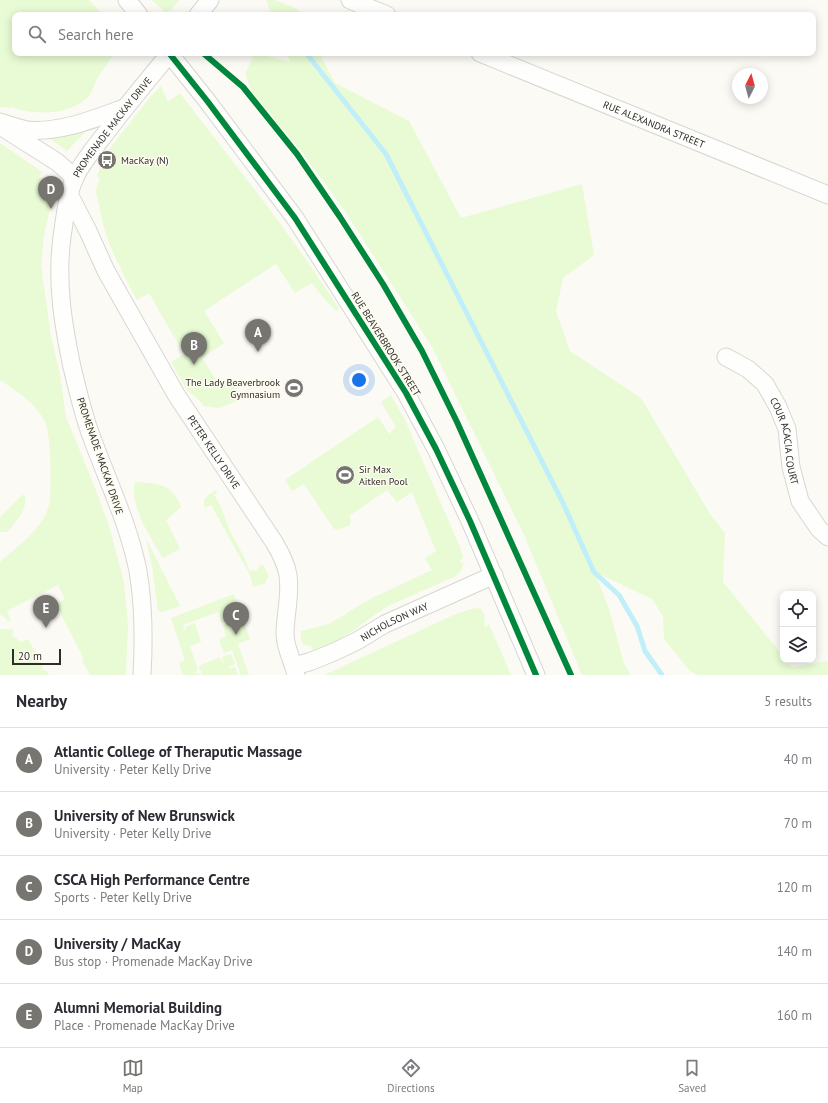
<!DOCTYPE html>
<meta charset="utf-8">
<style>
:root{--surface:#fff;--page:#f7f7f7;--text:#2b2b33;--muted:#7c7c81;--line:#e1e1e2;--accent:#76756f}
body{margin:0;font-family:"PT Sans",sans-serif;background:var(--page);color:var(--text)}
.controls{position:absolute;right:12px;bottom:12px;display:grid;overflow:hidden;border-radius:8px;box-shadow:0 2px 10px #0003}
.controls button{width:36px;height:36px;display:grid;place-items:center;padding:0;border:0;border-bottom:1px solid var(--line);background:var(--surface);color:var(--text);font:20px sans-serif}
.compass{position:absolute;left:732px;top:68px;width:36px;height:36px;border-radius:50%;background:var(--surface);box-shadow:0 2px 10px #0003;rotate:6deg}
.scale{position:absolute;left:12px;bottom:10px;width:49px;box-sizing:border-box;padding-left:4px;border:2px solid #2e2d28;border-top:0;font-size:11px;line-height:14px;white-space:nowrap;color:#2e2d28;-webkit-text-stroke:3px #fefbf1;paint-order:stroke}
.you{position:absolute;left:359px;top:380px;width:14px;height:14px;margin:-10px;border:3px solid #fff;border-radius:50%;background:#1a73e8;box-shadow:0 0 0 6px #1a73e833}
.badge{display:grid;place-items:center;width:26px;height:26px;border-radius:50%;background:var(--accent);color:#fff;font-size:13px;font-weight:700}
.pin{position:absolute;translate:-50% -33px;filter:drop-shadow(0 1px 2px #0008)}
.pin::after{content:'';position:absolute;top:21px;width:14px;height:12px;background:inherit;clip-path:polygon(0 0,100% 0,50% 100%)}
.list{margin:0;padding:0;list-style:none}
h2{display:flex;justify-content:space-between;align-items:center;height:52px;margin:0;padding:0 16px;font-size:17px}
h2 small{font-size:13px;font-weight:400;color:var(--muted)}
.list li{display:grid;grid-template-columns:26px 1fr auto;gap:12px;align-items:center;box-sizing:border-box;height:64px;padding:0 16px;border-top:1px solid var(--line)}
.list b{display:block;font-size:15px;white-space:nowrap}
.list p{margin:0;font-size:13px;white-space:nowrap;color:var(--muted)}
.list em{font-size:13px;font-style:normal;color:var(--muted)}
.icon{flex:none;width:22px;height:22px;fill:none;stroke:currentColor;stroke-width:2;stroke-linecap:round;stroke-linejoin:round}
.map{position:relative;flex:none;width:828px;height:675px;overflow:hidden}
.search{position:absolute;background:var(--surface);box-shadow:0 2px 10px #0003;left:12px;right:12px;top:12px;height:44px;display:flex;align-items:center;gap:10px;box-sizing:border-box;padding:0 14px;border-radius:8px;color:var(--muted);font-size:15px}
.sheet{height:372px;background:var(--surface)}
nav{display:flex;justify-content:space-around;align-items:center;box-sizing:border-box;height:56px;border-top:1px solid var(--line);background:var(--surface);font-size:11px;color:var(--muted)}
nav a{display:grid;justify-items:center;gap:2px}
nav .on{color:var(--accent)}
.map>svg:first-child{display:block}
.green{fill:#e8fbd4}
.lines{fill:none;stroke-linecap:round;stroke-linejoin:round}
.stream{stroke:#c0effa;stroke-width:5}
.minor-casing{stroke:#d8d6d1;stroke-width:19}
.minor{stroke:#fefefd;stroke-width:17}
.cycleway-casing{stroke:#fefbf1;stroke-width:8}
.cycleway{stroke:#00873e;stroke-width:6}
.labels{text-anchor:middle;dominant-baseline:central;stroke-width:3;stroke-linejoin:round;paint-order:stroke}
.street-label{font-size:10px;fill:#2e2d28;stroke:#fefbf1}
.poi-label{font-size:10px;fill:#2e2d28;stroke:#fefbf1;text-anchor:start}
</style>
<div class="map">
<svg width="828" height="675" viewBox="0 0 828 675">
<rect width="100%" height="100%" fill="#fbfaf4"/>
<!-- green -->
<g class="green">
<path d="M0,0H89L103,15H15V53H124L113,55C107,64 100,73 95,83C93,87 92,92 90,95C73,115 34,116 11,107V108L0,107Z"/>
<path d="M152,0H179L171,10L165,12Z"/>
<path d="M266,0H275L297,9L300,15H272Z"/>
<path d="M255,53L290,62L287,53H319L335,83L409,121L461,218L582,184L594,255L563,278L556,311L570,351L641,398L710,514L725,533L723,582L783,656V660H786L792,667L828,661V675H698L689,670L664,639L663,616L652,599L595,572L610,612L624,664L631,675H582L525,537L432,347L345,211L301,151L253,94L245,74Z"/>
<path d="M161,86L168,102L180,93C234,164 291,233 339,309L336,311L326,301L312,283L295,293L276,264L204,311L224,343L202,358L219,384L228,378L241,398L240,400L219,408L204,406L200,401L187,390L171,362L184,354L149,293L137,300C120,268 105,242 99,205C98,200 96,195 96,190C97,186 99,182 100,178L97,176L107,152L151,96Z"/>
<path d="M85,132L67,151L49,138Z"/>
<path d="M0,143L42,172L39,177L46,181L51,189L52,198L44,236L41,265L51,336L60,375L66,417L95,488L109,526L118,559L124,583L128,626L126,675H90L82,660L84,659L56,604L65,599L58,585L7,611L11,621H9L0,614V562C16,548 34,535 45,516C47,512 50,504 50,499C51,483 52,430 43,418C33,401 16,391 0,380Z"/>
<path d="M391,395L405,420L462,552L463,559L461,558L460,562L464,563L461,570L456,576L386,607L369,619L353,631L334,642L312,650L311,646L304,645L301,640V631L329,624L372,598L432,570L425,558L436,551L412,492L397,502L387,490L349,516L351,520L350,525L338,530L334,529L304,484L292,491L285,480L378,417L389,434L396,427L381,402Z"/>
<path d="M135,482C159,484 171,482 181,507L166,520L180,549L163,558C151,538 129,506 135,482Z"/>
<path d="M216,490L217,492L214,495C222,506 225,520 231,533C237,545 245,556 249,570L256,571L261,565L264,566L269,577L266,580V583L253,587L250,575L211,505L205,508L204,500L208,495Z"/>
<path d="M22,495L25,496C28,509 15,523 7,532H0V517Z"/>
<path d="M146,538L180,606L162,612L158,611L152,566Z"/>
<path d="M234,594L250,639L238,644L249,675H241L232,650L224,653L219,639L226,636L223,625L234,620L233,619L222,623L218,612L183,625L184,630H186L185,627L195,623L201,642L190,646L198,670L195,672L196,674L199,673L200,675H183L179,663L185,660L171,618Z"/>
<path d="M474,608L481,609L484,614L485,628L489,624L511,675H324L456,614Z"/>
<path d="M0,629H11L14,631L12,635L21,642L28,639L43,666L42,667L44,671L46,670L49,675H0Z"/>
<path d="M231,654L235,664L229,667V669L235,667L238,675H202L199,666L220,657L223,663L224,662L222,657Z"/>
</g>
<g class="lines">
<!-- stream -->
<path class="stream" d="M306,53L386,154L563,503L594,572L619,595L637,626L645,651L662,675"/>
<!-- minor casing -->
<g class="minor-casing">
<g id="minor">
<path d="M127,0L139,15"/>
<path d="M350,0L387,15"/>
<path d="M198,15L210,0"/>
<path d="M169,53L208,102L295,218L406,393L436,449L470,521L536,675"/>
<path id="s1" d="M480,53L828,195"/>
<path d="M0,122C9,125 18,128 27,130C60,133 94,119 124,108"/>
<path d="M5,129L57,162L75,178"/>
<path id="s2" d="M70,196L88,231L106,271L157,361L177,396L274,542C280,552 286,563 288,575C291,595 285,615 285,634C285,648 293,661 296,675"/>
<path id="s3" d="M726,357L748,369L765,384L778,407L787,429L791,467L800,501L819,529L828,537"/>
<path id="s4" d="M294,666L309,662L334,652L357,641L385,624L494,575"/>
<path id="s5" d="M142,675C144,640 144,606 138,571C129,525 108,482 92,438C83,415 78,391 72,367C63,324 56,282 62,237C65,217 67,194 76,175C84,160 95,147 105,134C126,106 148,80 170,53"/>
</g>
</g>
<!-- minor -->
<use href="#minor" class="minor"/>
<!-- cycleway casing -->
<g class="cycleway-casing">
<g id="cycleway">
<path d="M169,53L208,102L295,218L406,393L436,449L470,521L536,675"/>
<path d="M203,53L243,87L297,154L340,217L383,284L422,351L457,422L571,675"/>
</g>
</g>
<!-- cycleway -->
<use href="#cycleway" class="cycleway"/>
</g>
<!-- icons -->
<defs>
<g id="bus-disc" transform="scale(1)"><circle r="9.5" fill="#76756f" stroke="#fefbf1"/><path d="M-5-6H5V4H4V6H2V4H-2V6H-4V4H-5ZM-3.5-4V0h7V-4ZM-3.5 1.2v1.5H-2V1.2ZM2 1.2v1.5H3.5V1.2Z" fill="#fff"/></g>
<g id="stadium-disc" transform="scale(1)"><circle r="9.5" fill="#76756f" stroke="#fefbf1"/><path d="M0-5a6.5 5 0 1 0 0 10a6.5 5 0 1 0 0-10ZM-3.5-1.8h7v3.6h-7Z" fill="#fff"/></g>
</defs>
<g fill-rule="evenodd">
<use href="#bus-disc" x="107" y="160"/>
<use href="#stadium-disc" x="294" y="388"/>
<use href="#stadium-disc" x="345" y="475"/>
</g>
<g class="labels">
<!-- street labels -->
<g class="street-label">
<text stroke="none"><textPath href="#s1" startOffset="188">RUE ALEXANDRA STREET</textPath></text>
<text stroke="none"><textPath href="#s5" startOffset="574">PROMENADE MACKAY DRIVE</textPath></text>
<text transform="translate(386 344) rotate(58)">RUE BEAVERBROOK STREET</text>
<text stroke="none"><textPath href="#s3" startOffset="109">COUR ACACIA COURT</textPath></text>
<text stroke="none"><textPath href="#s2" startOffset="294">PETER KELLY DRIVE</textPath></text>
<text transform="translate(100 456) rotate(71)">PROMENADE MACKAY DRIVE</text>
<text stroke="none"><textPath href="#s4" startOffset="110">NICHOLSON WAY</textPath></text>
</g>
<!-- poi labels -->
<g class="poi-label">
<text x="121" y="160">MacKay (N)</text>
<text x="280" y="382" text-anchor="end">The Lady Beaverbrook<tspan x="280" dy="12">Gymnasium</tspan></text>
<text x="359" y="469">Sir Max<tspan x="359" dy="12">Aitken Pool</tspan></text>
</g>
</g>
</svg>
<div class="controls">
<button><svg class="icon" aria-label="locate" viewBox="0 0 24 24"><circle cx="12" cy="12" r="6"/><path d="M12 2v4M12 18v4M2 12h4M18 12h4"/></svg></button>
<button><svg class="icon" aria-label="layers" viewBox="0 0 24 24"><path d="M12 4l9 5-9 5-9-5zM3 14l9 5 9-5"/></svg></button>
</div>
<svg class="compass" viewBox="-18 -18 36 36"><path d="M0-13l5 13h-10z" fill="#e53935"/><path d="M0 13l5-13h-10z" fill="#7c7c81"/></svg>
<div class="scale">20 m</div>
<div class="you"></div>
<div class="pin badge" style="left:258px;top:352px">A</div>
<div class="pin badge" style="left:194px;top:365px">B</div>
<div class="pin badge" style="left:236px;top:635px">C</div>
<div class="pin badge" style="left:51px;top:209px">D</div>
<div class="pin badge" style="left:46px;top:628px">E</div>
<div class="search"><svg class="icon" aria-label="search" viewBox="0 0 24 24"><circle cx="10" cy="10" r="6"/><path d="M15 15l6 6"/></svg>Search here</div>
</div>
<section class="sheet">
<h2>Nearby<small>5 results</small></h2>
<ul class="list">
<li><span class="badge">A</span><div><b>Atlantic College of Theraputic Massage</b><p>University · Peter Kelly Drive</p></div><em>40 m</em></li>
<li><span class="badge">B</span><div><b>University of New Brunswick</b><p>University · Peter Kelly Drive</p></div><em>70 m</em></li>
<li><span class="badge">C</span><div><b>CSCA High Performance Centre</b><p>Sports · Peter Kelly Drive</p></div><em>120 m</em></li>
<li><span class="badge">D</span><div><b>University / MacKay</b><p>Bus stop · Promenade MacKay Drive</p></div><em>140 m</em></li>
<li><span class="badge">E</span><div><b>Alumni Memorial Building</b><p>Place · Promenade MacKay Drive</p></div><em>160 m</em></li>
</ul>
</section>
<nav>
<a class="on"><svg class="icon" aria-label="map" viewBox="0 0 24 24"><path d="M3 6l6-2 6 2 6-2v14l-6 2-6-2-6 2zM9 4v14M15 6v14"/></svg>Map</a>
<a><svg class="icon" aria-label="directions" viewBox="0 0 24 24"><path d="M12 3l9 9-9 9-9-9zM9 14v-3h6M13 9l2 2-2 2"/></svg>Directions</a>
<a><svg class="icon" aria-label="saved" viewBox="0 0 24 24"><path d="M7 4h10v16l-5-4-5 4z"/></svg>Saved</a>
</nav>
